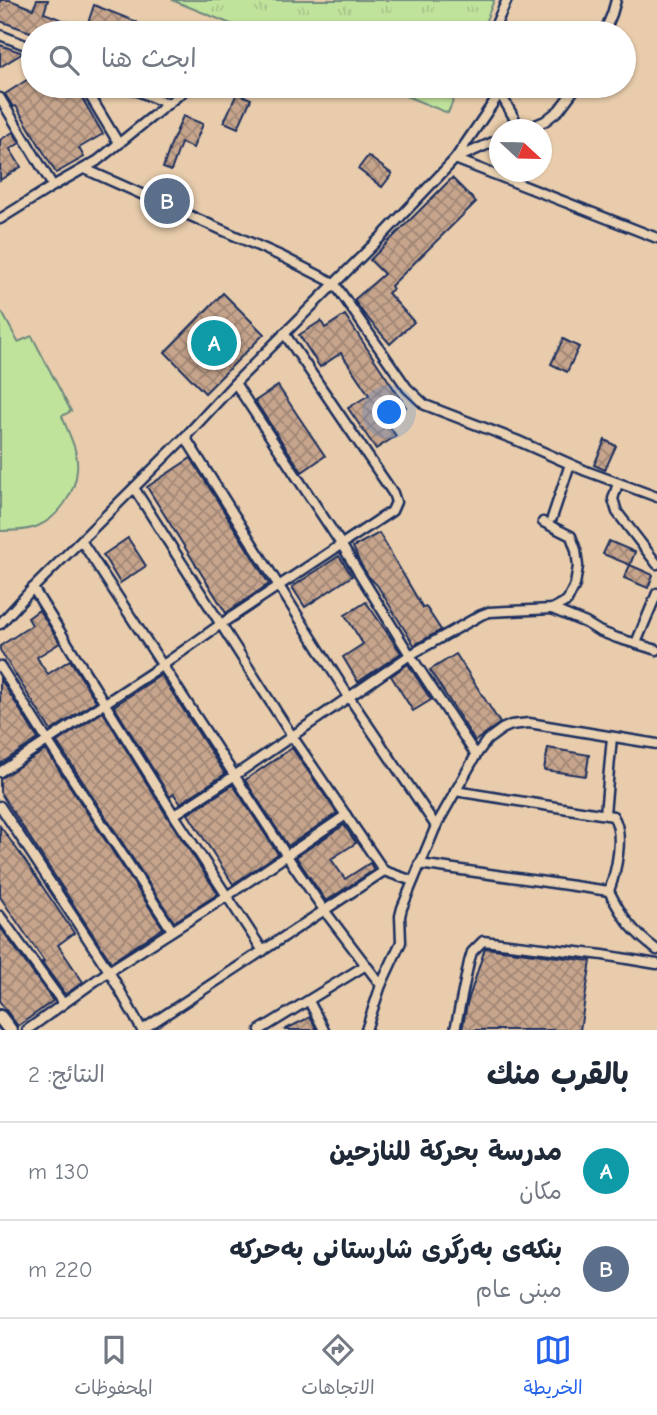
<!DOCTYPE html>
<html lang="ar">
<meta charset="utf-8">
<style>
:root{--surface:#fff;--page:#f6f6f7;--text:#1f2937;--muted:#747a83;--line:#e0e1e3;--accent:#2563eb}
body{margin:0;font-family:"Comic Neue","Playpen Sans Arabic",sans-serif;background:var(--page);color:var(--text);direction:rtl}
.compass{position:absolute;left:489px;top:119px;width:63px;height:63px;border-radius:50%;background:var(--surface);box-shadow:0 2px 5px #0004;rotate:112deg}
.you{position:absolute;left:390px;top:413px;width:24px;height:24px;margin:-18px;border:5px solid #fff;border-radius:50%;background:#1a73e8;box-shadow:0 0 0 10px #1a73e833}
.badge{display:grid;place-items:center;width:46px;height:46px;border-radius:50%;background:var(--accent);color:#fff;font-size:23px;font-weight:700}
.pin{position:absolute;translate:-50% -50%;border:4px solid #fff;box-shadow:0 2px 7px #0006}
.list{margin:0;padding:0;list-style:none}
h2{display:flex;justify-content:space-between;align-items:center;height:91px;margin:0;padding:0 28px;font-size:30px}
h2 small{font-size:23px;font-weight:400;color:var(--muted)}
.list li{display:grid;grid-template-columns:46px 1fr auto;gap:21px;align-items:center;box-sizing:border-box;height:98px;padding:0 28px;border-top:2px solid var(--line)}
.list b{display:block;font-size:26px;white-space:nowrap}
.list p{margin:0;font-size:23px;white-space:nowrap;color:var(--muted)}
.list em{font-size:23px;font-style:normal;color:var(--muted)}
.icon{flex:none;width:38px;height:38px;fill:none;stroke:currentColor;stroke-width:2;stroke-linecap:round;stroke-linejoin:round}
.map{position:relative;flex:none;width:657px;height:1030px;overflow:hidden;direction:ltr}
.search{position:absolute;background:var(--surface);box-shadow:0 2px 5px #0004;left:21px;right:21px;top:21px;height:77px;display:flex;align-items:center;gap:18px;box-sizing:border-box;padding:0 24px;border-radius:38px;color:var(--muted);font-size:26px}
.sheet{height:287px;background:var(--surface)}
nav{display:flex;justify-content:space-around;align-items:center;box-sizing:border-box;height:98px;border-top:2px solid var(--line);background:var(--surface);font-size:19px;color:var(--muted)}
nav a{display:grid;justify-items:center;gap:4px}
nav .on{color:var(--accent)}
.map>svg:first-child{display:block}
.grass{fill:url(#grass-tufts);stroke:#6e897d;stroke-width:2}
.pitch{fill:#c0e39c;stroke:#6e897d;stroke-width:2}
.building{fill:url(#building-cross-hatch);stroke:#1b2f5e;stroke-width:2}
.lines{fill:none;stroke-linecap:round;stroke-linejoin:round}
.minor-casing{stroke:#1b2f5e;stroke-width:13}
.primary-casing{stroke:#1b2f5e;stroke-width:18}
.minor{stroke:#e9d1b1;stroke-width:8}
.primary{stroke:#e9d1b1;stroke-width:12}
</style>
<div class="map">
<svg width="657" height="1030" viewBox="0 0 657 1030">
<defs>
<pattern id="grass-tufts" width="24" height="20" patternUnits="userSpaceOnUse" patternTransform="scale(1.75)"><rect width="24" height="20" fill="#c0e39c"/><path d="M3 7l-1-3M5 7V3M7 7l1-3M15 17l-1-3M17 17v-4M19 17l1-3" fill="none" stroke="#a4c389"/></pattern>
<pattern id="building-cross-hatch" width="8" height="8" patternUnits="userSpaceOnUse" patternTransform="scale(1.75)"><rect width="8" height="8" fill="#c7a58c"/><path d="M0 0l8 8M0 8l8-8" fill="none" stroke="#a18776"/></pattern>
</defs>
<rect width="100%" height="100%" fill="#e8ccab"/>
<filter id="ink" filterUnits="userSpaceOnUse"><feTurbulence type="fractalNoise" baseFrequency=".0143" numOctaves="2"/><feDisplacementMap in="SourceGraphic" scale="14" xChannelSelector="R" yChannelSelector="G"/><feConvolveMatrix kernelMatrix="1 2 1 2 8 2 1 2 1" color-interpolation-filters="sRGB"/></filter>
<g filter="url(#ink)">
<!-- grass -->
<g class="grass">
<path d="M172,0H494L481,33H253Z"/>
<path d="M381,86H459L448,113Z"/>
</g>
<!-- pitch -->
<path class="pitch" d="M0,311L3,314L18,342L32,336L71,411L62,416C68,433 79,451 77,469C76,492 59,517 38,526C27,531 12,531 0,531Z"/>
<!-- building -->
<g class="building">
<path d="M0,0H10L33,9L37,0H48L44,13L86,29L94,5L137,22L133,33H33L0,21Z"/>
<path d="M0,45L23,53L0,67Z"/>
<path d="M33,76V86H75L103,134L79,148L84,157L56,173L16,106L13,107L5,94Z"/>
<path d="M143,86H175L164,95Z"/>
<path d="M237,93L251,99L238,128L224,122Z"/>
<path d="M183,116L203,124L193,148L181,143L171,171L163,168L171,144Z"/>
<path d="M13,132L20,143L10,149L21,167L0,180V140Z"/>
<path d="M368,156L392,174L382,187L358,169Z"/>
<path d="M452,178L476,202L391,286L393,289L388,293L414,322L390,344L364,314L354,300L384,274L370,260Z"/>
<path d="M223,293L264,334L205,393L165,352Z"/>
<path d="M345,315L406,407L386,421L396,436L376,449L348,408L369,395L341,353L320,367L299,335L321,321L325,328Z"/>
<path d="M563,339L579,347L567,372L551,364Z"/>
<path d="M278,386L325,456L302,472L255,401Z"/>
<path d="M605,440L616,446L605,470L594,465Z"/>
<path d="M191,458L269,584L226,613L147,487Z"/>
<path d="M379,533L423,608L426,607L441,630L414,645L377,585L368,576L359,561L353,547Z"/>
<path d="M128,538L146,566L120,583L103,555Z"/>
<path d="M609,541L635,552L630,565L603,554Z"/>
<path d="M339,556L352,576L305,607L292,587Z"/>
<path d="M630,565L653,575L648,588L624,578Z"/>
<path d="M366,602L401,653L358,682L343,657L363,644L345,615Z"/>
<path d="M39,610L60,643L37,657L42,666L48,674L70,660L96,701L51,731L0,650V646L32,625L28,618Z"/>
<path d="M456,654L500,723L475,741L430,670Z"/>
<path d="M408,664L431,700L413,711L391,676Z"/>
<path d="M161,675L225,774L180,803L174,794L170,797L114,706Z"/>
<path d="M0,678L38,739L0,764Z"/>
<path d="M103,712L168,818L218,894L174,922L57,742Z"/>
<path d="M292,748L337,813L288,846L245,780Z"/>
<path d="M548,748L589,755L586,776L544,770Z"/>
<path d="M46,750L163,928L111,962L0,792V778Z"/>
<path d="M233,785L278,854L233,884L188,814Z"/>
<path d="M344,825L356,843L331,859L345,879L370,863L374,870L326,901L296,857Z"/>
<path d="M0,826L19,852L74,933L58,945L83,982L66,994L64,993L42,962L44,961L0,897Z"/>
<path d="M0,927L53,1001L18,1026L0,1002Z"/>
<path d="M485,948L591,961L580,1030H462L467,1004Z"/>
<path d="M310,1017L317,1030H284Z"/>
</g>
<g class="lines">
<!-- minor casing -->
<g class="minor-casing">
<g id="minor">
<path d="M492,33L507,0"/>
<path d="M604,33L612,14L616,0"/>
<path d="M0,35L33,48"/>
<path d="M84,86L119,144"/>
<path d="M126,86L168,104"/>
<path d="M496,86L521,130"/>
<path d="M0,98L53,186"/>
<path d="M524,130L545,121L559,110L577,86"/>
<path d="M457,158L500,139"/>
<path d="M455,159L657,238"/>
<path d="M85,169L283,257L334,283L407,388L425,405L516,440L586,471L657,497"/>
<path d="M0,219L53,186L97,161L190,86"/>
<path d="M235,383L341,544L410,655L476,755"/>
<path d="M185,437L349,697L436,826"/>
<path d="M618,483L613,499L617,512L657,564"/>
<path d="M134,488L292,736L384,871L413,881"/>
<path d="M552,518L570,464"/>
<path d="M82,542L287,856L324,910L381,985"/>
<path d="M33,588L174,815L263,951"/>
<path d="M552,609L586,623L599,631L617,638L657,650"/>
<path d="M0,624L33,588L185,437L235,383L385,233L455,159L500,93"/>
<path d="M636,643L657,593"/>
<path d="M0,666L47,740L172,930"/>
<path d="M0,772L163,665L221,624L392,511L396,502L393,493L284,333"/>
<path d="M455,791L613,816C625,834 616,872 609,891C623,919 633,932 657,950"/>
<path d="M0,806L109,971L142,1030"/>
<path d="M605,814L612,737"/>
<path d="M174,815L234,776L410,655L481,615L489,612L552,609L567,601L575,585L578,566L576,550L571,536L543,522"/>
<path d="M419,864L609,891"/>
<path d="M0,916L63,1003"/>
<path d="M309,1001L324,1030"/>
<path d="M27,1030L109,971L227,896L346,815"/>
<path d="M142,1030L384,871"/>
<path d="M260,1030L366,965"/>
<path d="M366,1030L381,985L401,942L400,916L402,908L436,826L476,755L487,740L502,729L511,725L529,723L657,744"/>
<path d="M455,1030L469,962L472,952L483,941L603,955L657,964"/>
</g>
</g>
<!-- primary casing -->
<g class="primary-casing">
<path id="primary" d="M0,1017L10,1030"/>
</g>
<!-- minor -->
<use href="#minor" class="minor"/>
<!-- primary -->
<use href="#primary" class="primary"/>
</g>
</g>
</svg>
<svg class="compass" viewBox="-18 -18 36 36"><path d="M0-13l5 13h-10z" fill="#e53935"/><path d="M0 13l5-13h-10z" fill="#747a83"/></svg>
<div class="you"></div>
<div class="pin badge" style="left:214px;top:343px;background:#0f9aa8">A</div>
<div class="pin badge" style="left:167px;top:201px;background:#5c6f8a">B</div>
<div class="search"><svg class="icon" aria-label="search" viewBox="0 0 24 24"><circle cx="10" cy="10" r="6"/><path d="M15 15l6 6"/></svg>ابحث هنا</div>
</div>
<section class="sheet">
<h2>بالقرب منك<small>النتائج: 2</small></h2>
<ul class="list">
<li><span class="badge" style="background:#0f9aa8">A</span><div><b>مدرسة بحركة للنازحين</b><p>مكان</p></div><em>130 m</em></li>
<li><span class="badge" style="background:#5c6f8a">B</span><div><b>بنکەی بەرگری شارستانی بەحرکە</b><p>مبنى عام</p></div><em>220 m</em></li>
</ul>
</section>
<nav>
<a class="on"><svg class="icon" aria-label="map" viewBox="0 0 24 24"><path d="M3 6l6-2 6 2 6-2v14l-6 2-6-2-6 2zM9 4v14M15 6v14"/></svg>الخريطة</a>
<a><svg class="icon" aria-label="directions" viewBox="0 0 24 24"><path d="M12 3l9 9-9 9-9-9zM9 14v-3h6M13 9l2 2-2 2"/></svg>الاتجاهات</a>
<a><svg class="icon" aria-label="saved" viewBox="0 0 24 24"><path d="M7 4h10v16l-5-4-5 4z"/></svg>المحفوظات</a>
</nav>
